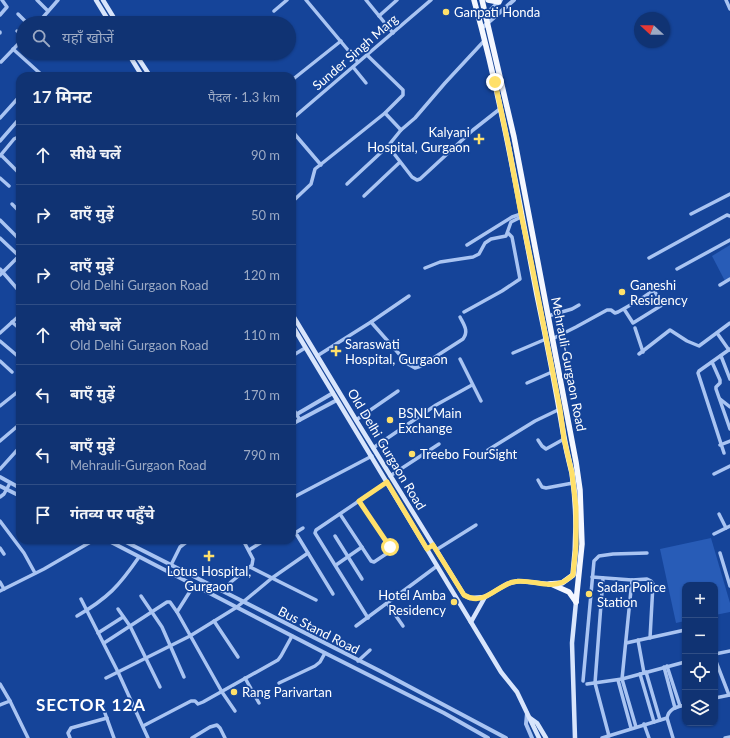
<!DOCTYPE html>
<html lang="hi">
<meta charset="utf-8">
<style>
:root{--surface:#103373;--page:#193b78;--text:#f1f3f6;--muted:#9caac4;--line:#304e85}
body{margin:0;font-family:Lato,"Noto Sans Devanagari",sans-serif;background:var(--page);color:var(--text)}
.controls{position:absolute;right:12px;bottom:12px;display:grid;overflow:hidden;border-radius:8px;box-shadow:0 1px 3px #0004}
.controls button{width:36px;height:36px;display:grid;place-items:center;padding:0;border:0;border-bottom:1px solid var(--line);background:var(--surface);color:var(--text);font:20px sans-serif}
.compass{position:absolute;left:634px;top:12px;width:36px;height:36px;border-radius:50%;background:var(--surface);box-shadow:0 1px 3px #0004;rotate:291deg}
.stop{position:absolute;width:12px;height:12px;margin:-9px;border:3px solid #ffe06a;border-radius:50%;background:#fff}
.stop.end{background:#ffe06a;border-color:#fff;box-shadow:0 1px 4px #0008}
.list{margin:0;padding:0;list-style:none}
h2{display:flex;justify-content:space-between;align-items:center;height:52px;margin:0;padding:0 16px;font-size:17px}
h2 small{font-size:13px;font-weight:400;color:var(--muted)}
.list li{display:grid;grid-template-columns:26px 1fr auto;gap:12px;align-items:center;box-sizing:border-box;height:60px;padding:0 16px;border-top:1px solid var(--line)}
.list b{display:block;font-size:15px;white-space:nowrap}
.list p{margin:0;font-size:13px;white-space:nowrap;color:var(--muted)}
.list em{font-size:13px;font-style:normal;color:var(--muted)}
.icon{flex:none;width:22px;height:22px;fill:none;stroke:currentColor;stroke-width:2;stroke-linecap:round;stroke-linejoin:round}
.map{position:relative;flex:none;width:730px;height:738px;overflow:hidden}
.search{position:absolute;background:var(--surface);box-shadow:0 1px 3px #0004;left:16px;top:16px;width:280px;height:44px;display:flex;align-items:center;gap:10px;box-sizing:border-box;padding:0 14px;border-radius:22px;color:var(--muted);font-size:15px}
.panel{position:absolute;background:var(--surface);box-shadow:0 1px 3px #0004;left:16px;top:72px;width:280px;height:472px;border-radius:12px}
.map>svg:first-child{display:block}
.green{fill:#285cb7}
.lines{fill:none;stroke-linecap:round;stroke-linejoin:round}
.minor{stroke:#a9c4f2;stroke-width:3.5}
.tertiary{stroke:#a9c4f2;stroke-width:4}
.secondary{stroke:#d8e5fc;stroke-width:4.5}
.primary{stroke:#f4f7ff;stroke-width:5.5}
.route{stroke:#ffe06a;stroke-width:5}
.poi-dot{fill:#ffe06a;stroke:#154499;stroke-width:1.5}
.labels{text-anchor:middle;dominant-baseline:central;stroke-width:3.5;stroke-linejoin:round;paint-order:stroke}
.poi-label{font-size:13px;fill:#fff;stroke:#154499;text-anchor:start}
.street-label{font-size:13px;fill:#fff;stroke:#154499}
.district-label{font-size:17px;font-weight:bold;letter-spacing:1px;fill:#fff;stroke:#154499}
</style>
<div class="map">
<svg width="730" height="738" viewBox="0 0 730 738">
<rect width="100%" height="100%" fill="#154499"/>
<!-- green -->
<g class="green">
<path d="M730,245V278L725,281L712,256Z"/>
<path d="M711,538L730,603V612L715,615V585H685V621L676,623L660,549Z"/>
</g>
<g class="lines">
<!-- minor -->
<g class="minor">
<path d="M37,0L48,11"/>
<path d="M306,0L358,62"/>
<path d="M366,0L393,33"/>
<path d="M726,0L730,9"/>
<path d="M274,11L287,0"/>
<path d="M18,14L27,23"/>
<path d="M0,15L7,7L2,0"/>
<path d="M379,16L397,0"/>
<path d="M38,23L58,0"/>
<path d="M17,31L23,36"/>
<path d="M0,32V33"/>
<path d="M13,49L43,76"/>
<path d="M1,62L23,39"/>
<path d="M353,67L366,83"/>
<path d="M292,80L341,41"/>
<path d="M385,113L401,130"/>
<path d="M0,118L20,96"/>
<path d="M292,119L431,0"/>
<path d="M292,131L321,165"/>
<path d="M0,141L20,118"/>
<path d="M388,146L412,177L417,180L420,179L473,130L501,108"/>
<path d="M1,155L20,174"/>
<path d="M0,156L14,139L16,138L20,140"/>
<path d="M0,178L9,186"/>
<path d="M347,184L388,146L401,130L415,118L445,83L484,41"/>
<path d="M364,196L400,162"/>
<path d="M292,202L311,184L315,169L385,113L403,95V90L367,55"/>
<path d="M12,204L20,212"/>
<path d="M691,214L730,194"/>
<path d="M0,220L20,240"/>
<path d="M0,238L19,256"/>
<path d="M467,245L512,217L521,214"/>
<path d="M649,258L727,215L730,216"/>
<path d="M425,268L440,262L473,257L479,254L485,243L491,239L506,236L511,222L521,217"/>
<path d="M0,269L20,292"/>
<path d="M677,269L730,240"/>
<path d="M0,275L20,255"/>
<path d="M720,285L730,279"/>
<path d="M464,312L502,291L520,279L512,237L508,233"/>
<path d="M548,316L572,309L579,305"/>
<path d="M12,322L20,329"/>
<path d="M371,322L408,364L415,368L421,366L463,339C469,331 464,325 460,317"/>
<path d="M635,328L643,352"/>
<path d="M0,333L20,315"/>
<path d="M717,333L729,350"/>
<path d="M552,339L576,327L607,310H611L615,313L618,312L641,299L654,290L662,305L633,323L624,309"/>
<path d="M0,341L20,358"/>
<path d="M513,353L546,339"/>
<path d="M639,354L670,330L687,341L699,346L730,323"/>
<path d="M292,356L305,348"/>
<path d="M317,356L371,322L409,296"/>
<path d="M721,356L730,379"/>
<path d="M460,359L481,401"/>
<path d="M0,361L12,372"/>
<path d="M712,362L720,380V383L716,387V389L730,429"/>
<path d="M527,383L552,372"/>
<path d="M720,399L730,407"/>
<path d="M0,406L20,390"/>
<path d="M292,407L300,420"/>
<path d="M356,420L398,391"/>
<path d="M538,440L542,446L546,449L564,439"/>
<path d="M0,441L20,424"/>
<path d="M720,445L730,441"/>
<path d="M373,448L436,405L472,385"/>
<path d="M488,450L535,421L560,409"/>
<path d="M724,453L698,373L699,371L730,349"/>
<path d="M0,469L20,447"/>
<path d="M714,474L730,466"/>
<path d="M390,476L439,444"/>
<path d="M538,480L542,487L546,488L573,483"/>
<path d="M0,497L4,494L10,483"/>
<path d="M292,498L372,456"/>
<path d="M340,514L371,561L374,562L389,552L390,547L359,501"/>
<path d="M719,514L726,528"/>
<path d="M0,521L24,553L35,573"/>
<path d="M292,533L297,535L333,594"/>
<path d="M295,533L303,528"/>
<path d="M714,534L730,526"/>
<path d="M335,536L362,579"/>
<path d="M0,548L4,554"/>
<path d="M249,550L265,540"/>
<path d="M436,550L476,525"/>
<path d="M720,553L730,586"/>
<path d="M171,565L180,547L189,540"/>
<path d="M336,565L362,547"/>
<path d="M250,567L316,600"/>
<path d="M592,577L632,580L647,579L651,581L653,584L650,638"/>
<path d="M603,578L595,683L609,736"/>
<path d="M632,580L622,679L636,727"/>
<path d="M0,582L4,589"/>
<path d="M0,591L44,569L94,540"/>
<path d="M222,591L231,582L252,565L253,559L243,540"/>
<path d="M141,596L162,627L184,677"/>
<path d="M81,599L118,672L148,738"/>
<path d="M387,603L403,626"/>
<path d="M118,609L130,626L160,687"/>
<path d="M177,612L194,585"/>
<path d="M77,616C108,598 119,586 139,557"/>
<path d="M368,618L315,533L316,530L387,482"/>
<path d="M214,621L238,657"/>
<path d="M356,626L437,566"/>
<path d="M98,633L123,617"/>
<path d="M638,640L644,673"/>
<path d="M104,643L167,602H170L177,612L222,692L235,711"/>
<path d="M626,643L685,630"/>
<path d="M715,654L730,651"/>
<path d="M715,659L729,695"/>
<path d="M358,661L370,650"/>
<path d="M667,666L680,706"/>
<path d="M664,667L675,708"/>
<path d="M646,672L660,720"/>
<path d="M640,674L654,722"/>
<path d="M106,678L190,636L237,607L272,578L308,553"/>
<path d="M245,678L259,703"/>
<path d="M618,680L631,728"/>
<path d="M583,681L594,561L599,556L613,554L647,553"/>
<path d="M279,683L315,666L320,662L325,653"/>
<path d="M0,684L10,701L28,738"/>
<path d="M587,684L622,679L685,662"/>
<path d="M715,698L730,695"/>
<path d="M0,705L10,701"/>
<path d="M102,705L114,738"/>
<path d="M667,718L673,738"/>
<path d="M644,724L649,738"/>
<path d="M143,726L191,701H195L198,704L203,702L278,660L281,656L292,636"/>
<path d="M70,738L68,733L71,728L107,718"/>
<path d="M192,738L210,727L217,725L220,728L225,738"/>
<path d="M602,738L667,718C669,708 677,707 685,705"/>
<path d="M725,738L730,737"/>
</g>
<!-- tertiary -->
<g class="tertiary">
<path d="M479,18L486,14L501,0"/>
<path d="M482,28L514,0"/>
<path d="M292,417L333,393"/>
<path d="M292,424L337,400"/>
<path d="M0,477L20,488"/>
<path d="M0,486L20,496"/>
<path d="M107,540L325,653L444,713L488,738"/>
<path d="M122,540L380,671L506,738"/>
<path d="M527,713L526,724L532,738"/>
</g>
<!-- secondary -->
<g class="secondary">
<path d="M96,0L110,23"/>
<path d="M103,0L117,23"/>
<path d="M128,53L142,76"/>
<path d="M135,53L150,76"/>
<path d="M292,314L356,420L464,595L470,598L485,597"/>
<path d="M292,325L501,672L517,692L539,738"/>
<path d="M471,622L485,597L507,584L518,581L549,584"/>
<path d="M530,718L537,723L546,738"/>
<path d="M575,738L572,643L576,602"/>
</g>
<!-- primary -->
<g class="primary">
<path d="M474,0C501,97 518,196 537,295C547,342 556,389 564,437C566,449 569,461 572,473C577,506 577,541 573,575L562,583L549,584"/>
<path d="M482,0L514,137L576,462L580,490L582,544L576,602"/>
<path d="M488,0L499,2"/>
<path d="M551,584L569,592L576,602"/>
</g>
</g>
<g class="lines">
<!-- route -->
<path class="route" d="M390,547L359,501L387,482L427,549L433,545L464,595C484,607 496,586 513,582C529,578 548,589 563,582C567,580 570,577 573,575L576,546V507L572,473L564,439L560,409L532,266L521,214L509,148L495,82"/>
</g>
<!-- markers -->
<g class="poi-dot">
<circle cx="446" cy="12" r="4"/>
<path d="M477 133h4v4h4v4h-4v4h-4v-4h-4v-4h4z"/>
<circle cx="622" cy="292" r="4"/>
<path d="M334 345h4v4h4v4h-4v4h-4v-4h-4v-4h4z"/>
<circle cx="390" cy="420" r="4"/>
<circle cx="412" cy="454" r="4"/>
<path d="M207 550h4v4h4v4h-4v4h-4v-4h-4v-4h4z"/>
<circle cx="589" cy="594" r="4"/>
<circle cx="454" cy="602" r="4"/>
<circle cx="234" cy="692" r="4"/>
</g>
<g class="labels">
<!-- poi labels -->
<g class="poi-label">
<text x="454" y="12">Ganpati Honda</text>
<text x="470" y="132" text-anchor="end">Kalyani<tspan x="470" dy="15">Hospital, Gurgaon</tspan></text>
<text x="630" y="285">Ganeshi<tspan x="630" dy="15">Residency</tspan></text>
<text x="345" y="344">Saraswati<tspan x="345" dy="15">Hospital, Gurgaon</tspan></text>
<text x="398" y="413">BSNL Main<tspan x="398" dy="15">Exchange</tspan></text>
<text x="420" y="454">Treebo FourSight</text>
<text x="209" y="571" text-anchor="middle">Lotus Hospital,<tspan x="209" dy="15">Gurgaon</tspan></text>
<text x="597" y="587">Sadar Police<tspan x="597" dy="15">Station</tspan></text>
<text x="446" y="595" text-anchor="end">Hotel Amba<tspan x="446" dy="15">Residency</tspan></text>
<text x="242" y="692">Rang Parivartan</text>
</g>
<!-- street labels -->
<g class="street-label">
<text transform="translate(355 52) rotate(-41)">Sunder Singh Marg</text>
<text transform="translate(569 364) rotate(79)">Mehrauli-Gurgaon Road</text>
<text transform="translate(387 449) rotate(59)">Old Delhi Gurgaon Road</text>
<text transform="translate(319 630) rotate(27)">Bus Stand Road</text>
</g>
<!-- district labels -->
<g class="district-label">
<text x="91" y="704">SECTOR 12A</text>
</g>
</g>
</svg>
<div class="controls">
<button>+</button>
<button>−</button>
<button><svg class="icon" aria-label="locate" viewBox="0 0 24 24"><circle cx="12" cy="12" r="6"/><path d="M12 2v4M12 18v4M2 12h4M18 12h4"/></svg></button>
<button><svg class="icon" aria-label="layers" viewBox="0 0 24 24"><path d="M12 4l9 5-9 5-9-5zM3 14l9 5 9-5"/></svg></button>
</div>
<svg class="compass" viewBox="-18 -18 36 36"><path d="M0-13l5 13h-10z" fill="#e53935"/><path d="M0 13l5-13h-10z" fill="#9caac4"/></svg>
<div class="stop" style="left:390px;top:547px"></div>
<div class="stop end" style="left:495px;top:82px"></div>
<div class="search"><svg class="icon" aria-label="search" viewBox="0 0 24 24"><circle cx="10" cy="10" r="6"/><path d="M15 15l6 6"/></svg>यहाँ खोजें</div>
<section class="panel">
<h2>17 मिनट<small>पैदल · 1.3 km</small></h2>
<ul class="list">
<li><svg class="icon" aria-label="ahead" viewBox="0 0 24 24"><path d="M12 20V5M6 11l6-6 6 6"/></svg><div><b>सीधे चलें</b></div><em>90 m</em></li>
<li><svg class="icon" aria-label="right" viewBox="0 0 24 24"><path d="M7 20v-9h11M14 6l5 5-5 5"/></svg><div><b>दाएँ मुड़ें</b></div><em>50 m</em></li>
<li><svg class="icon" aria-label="right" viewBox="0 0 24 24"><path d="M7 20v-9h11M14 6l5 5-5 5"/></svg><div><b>दाएँ मुड़ें</b><p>Old Delhi Gurgaon Road</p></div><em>120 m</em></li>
<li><svg class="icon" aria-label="ahead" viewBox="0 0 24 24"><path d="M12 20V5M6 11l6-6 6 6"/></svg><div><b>सीधे चलें</b><p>Old Delhi Gurgaon Road</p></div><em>110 m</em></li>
<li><svg class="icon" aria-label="left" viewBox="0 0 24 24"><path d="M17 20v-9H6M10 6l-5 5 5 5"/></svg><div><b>बाएँ मुड़ें</b></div><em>170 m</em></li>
<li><svg class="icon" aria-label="left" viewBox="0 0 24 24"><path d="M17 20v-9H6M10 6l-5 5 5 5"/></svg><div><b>बाएँ मुड़ें</b><p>Mehrauli-Gurgaon Road</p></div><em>790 m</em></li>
<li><svg class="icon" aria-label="arrive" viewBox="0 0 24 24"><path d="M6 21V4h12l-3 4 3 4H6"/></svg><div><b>गंतव्य पर पहुँचे</b></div></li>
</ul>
</section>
</div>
